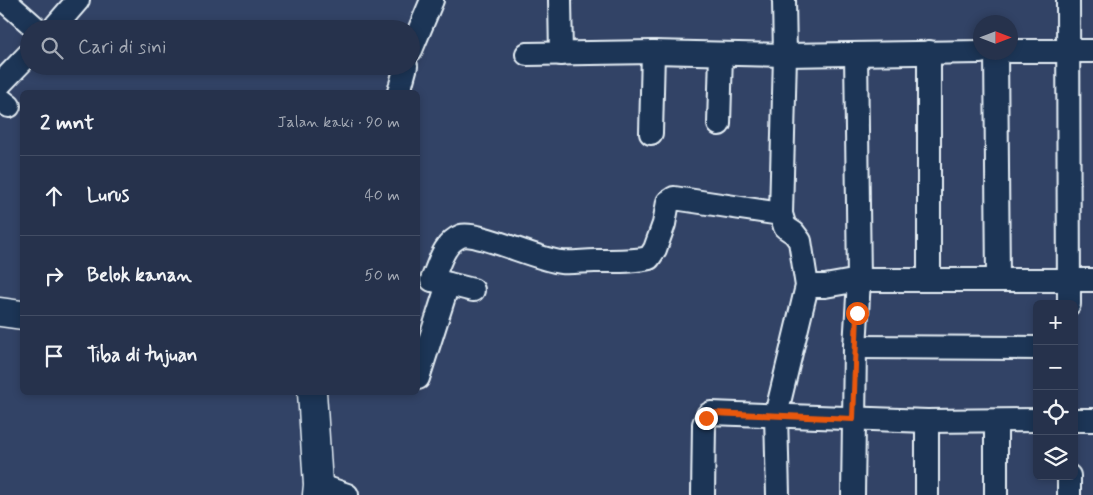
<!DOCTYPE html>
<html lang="id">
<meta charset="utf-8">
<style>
:root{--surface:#26324c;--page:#2e3a53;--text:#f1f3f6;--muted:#a4aab5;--line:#424d64}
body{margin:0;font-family:Mynerve,sans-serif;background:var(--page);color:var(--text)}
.controls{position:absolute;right:15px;bottom:15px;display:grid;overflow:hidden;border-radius:8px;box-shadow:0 2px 8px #0003}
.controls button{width:45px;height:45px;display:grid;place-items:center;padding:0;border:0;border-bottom:1px solid var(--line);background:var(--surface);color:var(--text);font:25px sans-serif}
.compass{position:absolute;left:973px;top:15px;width:45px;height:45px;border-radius:50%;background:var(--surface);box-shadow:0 2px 8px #0003;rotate:90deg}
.stop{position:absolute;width:15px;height:15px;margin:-11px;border:4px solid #ea580c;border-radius:50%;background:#fff}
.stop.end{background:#ea580c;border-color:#fff;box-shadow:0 1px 5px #0008}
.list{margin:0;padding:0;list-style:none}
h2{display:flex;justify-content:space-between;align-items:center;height:65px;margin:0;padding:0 20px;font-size:21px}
h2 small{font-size:16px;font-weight:400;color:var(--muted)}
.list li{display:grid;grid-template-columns:32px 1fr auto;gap:15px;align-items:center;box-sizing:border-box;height:80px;padding:0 20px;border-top:1px solid var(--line)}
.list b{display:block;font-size:19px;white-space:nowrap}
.list em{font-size:16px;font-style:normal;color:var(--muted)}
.icon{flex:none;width:28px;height:28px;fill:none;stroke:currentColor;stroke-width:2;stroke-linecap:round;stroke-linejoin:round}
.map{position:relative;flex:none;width:1093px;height:495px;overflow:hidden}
.search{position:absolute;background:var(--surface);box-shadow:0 2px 8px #0003;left:20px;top:20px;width:400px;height:55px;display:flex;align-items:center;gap:12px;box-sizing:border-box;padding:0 18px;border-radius:28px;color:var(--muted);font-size:19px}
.panel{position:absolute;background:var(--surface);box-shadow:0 2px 8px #0003;left:20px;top:90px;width:400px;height:305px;border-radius:8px}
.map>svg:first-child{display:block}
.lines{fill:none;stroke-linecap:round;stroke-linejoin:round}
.street-casing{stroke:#e8f1f8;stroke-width:26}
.secondary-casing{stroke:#e8f1f8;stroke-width:31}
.street{stroke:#1d3557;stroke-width:22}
.secondary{stroke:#1d3557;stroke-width:28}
.route{stroke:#ea580c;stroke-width:6}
</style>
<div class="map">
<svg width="1093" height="495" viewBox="0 0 1093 495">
<rect width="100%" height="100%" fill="#324366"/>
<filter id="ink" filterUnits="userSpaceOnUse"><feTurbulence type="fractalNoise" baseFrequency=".02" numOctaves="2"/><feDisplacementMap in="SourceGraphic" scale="10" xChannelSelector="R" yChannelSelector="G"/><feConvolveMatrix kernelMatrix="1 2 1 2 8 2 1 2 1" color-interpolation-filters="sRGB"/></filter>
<g filter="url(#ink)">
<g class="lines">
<!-- street casing -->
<g class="street-casing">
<g id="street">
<path d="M4,0L37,29"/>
<path d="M560,0L561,54"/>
<path d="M1068,0L1069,304"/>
<path d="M53,29L78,0"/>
<path d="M411,50L432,0"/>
<path d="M1010,51H1093"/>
<path d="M929,52V280"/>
<path d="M996,52L998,280"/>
<path d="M527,54L653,52L785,55L980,52"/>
<path d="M0,84L29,54"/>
<path d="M399,92L406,66"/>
<path d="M0,99L9,106"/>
<path d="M719,124L721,54"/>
<path d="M651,133L653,52"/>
<path d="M432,280C439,265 443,243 461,236C477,231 538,260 561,262C572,263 584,261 595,261C613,261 632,262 649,258L655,249L664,224L668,202L674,198L781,214"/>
<path d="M433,280L473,290"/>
<path d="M807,286H825L859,280H1093"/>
<path d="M855,347L1037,348"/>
<path d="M418,378L448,284"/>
<path d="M1074,420H1093"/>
<path d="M927,421V495"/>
<path d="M996,421V495"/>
<path d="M1069,476V495"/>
<path d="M318,485L347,495"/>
<path d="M703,495L704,424L708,415L711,413L927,421L1037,420"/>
<path d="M778,495L776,415L807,286L800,241L794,233L785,227L781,214L785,55L784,0"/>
<path d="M853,495L855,347L859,280L856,54"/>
</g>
</g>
<!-- secondary casing -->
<g class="secondary-casing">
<g id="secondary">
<path d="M0,312L22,315"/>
<path d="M312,392L318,485L317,495"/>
</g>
</g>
<!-- street -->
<use href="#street" class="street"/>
<!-- secondary -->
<use href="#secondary" class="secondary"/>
</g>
</g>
<g class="lines" filter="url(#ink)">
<!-- route -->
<path class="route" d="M706,418L708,415L713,413L853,419L857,313"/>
</g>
</svg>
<div class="controls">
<button>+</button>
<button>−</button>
<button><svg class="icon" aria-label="locate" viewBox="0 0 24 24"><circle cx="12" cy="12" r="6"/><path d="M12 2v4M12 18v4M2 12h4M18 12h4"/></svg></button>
<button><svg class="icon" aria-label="layers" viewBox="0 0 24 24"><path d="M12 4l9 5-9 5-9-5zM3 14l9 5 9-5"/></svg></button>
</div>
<svg class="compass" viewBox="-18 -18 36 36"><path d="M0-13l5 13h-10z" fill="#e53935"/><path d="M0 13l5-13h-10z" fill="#a4aab5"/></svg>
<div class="stop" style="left:857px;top:313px"></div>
<div class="stop end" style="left:706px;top:418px"></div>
<div class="search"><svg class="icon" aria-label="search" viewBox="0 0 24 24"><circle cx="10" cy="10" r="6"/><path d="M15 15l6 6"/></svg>Cari di sini</div>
<section class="panel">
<h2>2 mnt<small>Jalan kaki · 90 m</small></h2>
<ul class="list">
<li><svg class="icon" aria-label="ahead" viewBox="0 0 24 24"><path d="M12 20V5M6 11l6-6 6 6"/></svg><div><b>Lurus</b></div><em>40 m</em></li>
<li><svg class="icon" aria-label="right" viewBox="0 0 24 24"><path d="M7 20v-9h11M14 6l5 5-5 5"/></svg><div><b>Belok kanan</b></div><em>50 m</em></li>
<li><svg class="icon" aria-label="arrive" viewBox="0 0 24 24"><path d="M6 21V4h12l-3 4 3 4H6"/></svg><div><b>Tiba di tujuan</b></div></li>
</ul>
</section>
</div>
